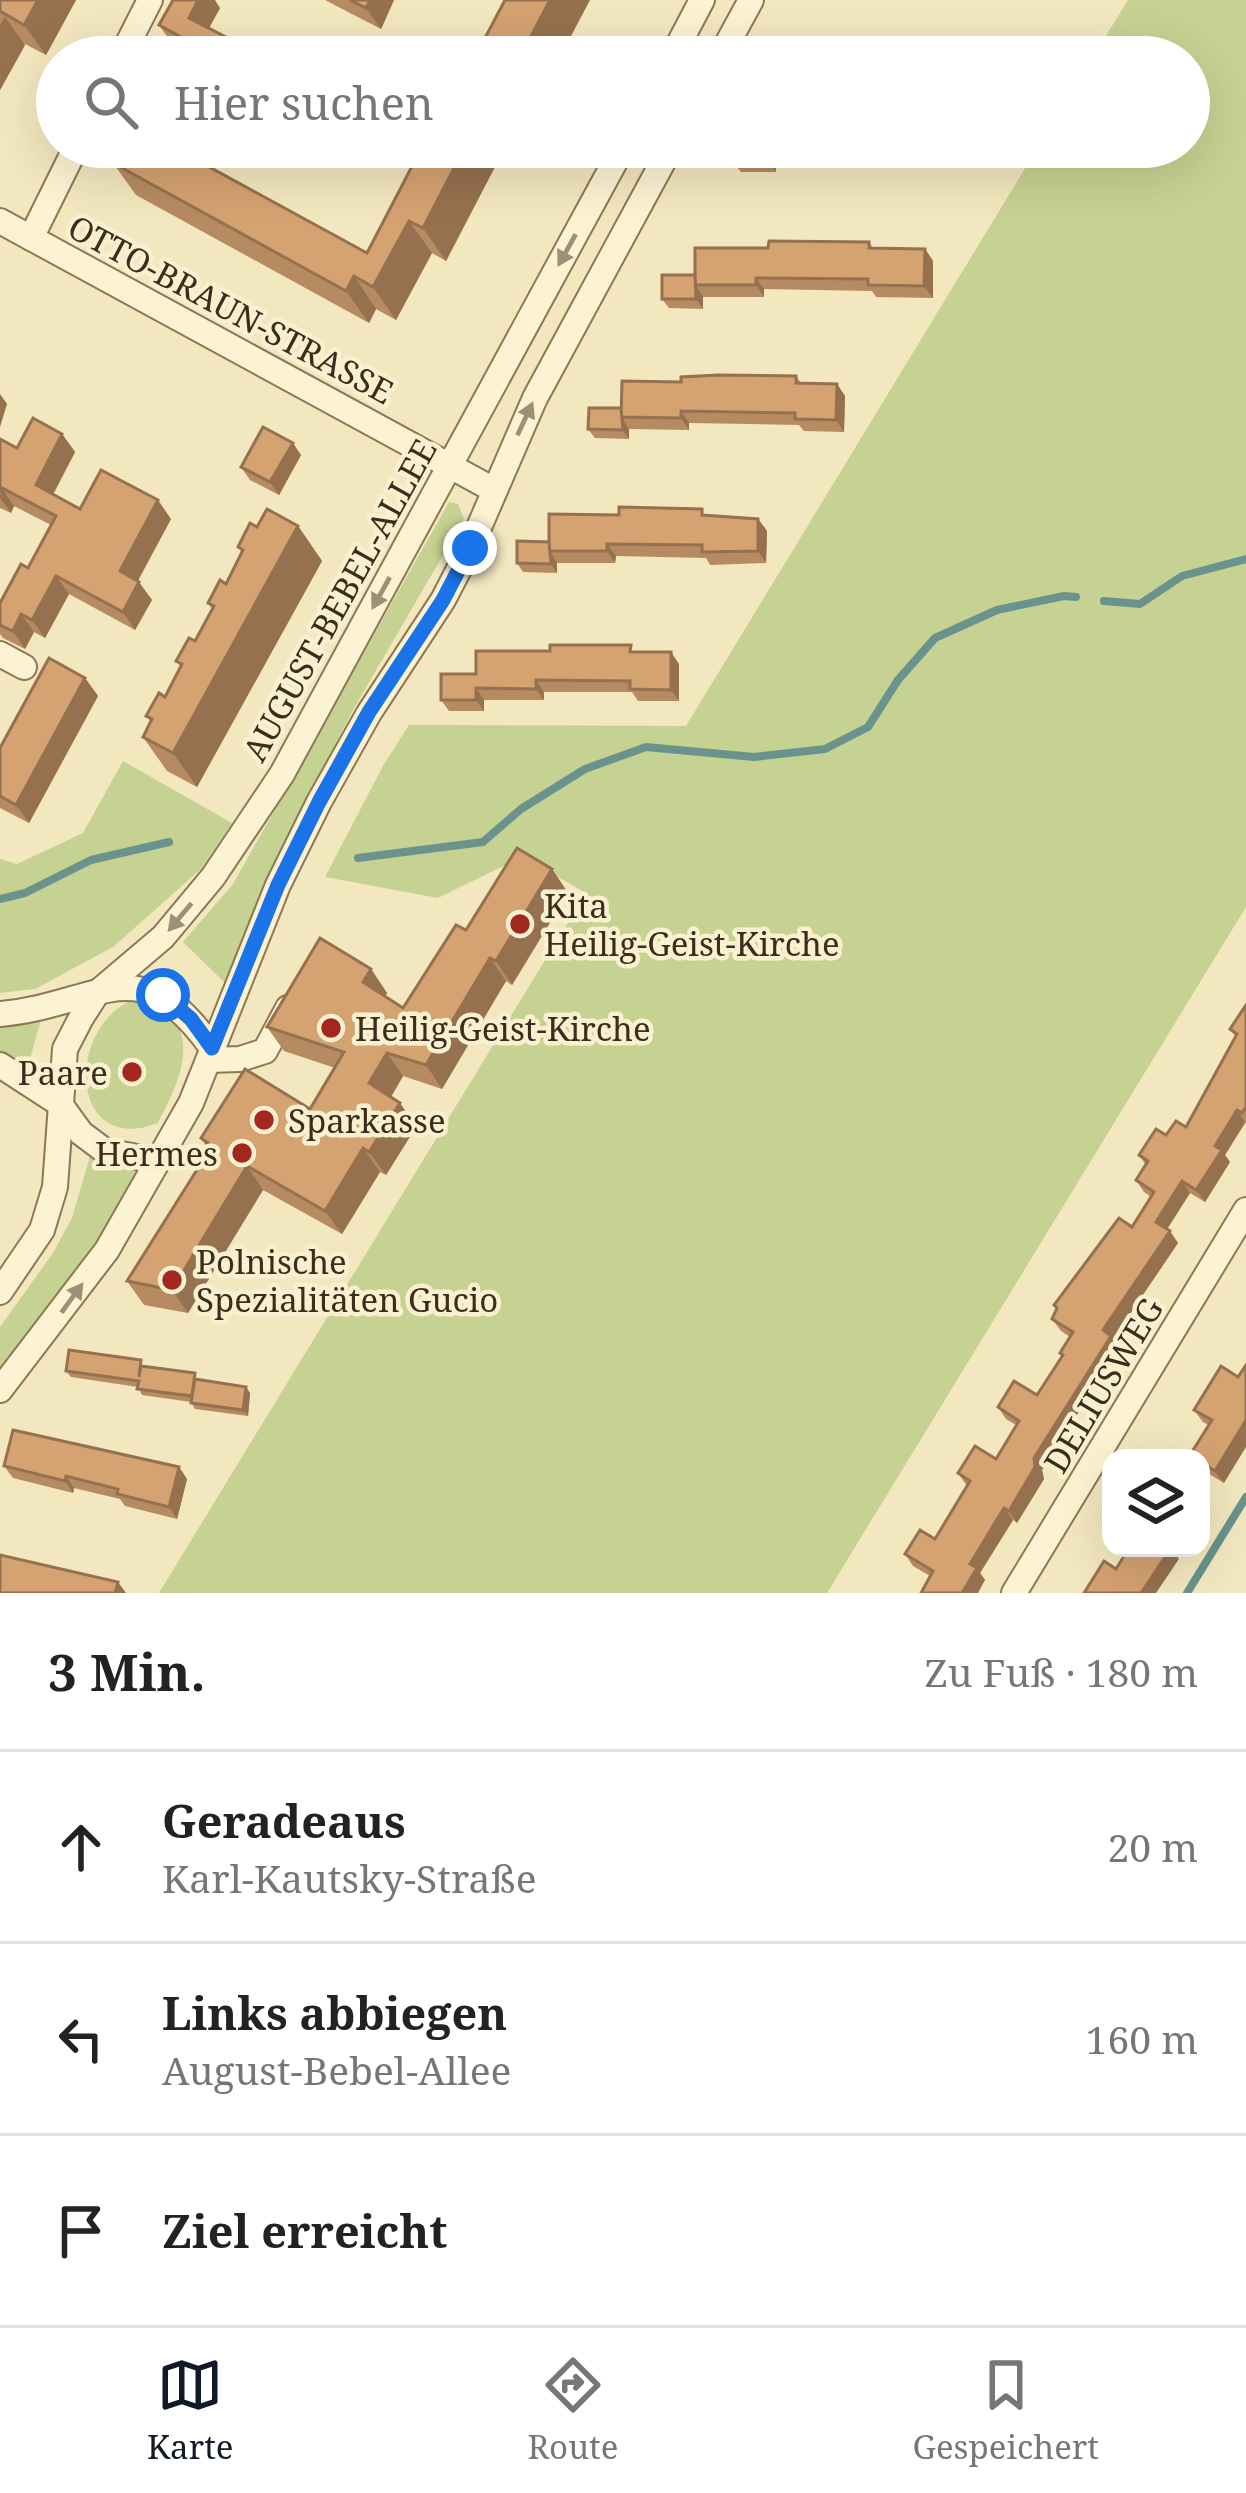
<!DOCTYPE html>
<html lang="de">
<meta charset="utf-8">
<style>
:root{--surface:#fff;--page:#f6f6f6;--text:#222;--muted:#767676;--line:#e0e0e0;--accent:#111827}
body{margin:0;font-family:"Noto Serif",serif;background:var(--page);color:var(--text)}
.controls{position:absolute;right:36px;bottom:36px;display:grid;overflow:hidden;border-radius:24px;box-shadow:0 12px 48px #0002}
.controls button{width:108px;height:108px;display:grid;place-items:center;padding:0;border:0;border-bottom:3px solid var(--line);background:var(--surface);color:var(--text);font:60px sans-serif}
.stop{position:absolute;width:36px;height:36px;margin:-27px;border:9px solid #1a73e8;border-radius:50%;background:#fff}
.stop.end{background:#1a73e8;border-color:#fff;box-shadow:0 3px 12px #0008}
.list{margin:0;padding:0;list-style:none}
h2{display:flex;justify-content:space-between;align-items:center;height:156px;margin:0;padding:0 48px;font-size:51px}
h2 small{font-size:39px;font-weight:400;color:var(--muted)}
.list li{display:grid;grid-template-columns:78px 1fr auto;gap:36px;align-items:center;box-sizing:border-box;height:192px;padding:0 48px;border-top:3px solid var(--line)}
.list b{display:block;font-size:45px;white-space:nowrap}
.list p{margin:0;font-size:39px;white-space:nowrap;color:var(--muted)}
.list em{font-size:39px;font-style:normal;color:var(--muted)}
.icon{flex:none;width:66px;height:66px;fill:none;stroke:currentColor;stroke-width:2;stroke-linecap:round;stroke-linejoin:round}
.map{position:relative;flex:none;width:1246px;height:1593px;overflow:hidden}
.search{position:absolute;background:var(--surface);box-shadow:0 12px 48px #0002;left:36px;right:36px;top:36px;height:132px;display:flex;align-items:center;gap:30px;box-sizing:border-box;padding:0 42px;border-radius:66px;color:var(--muted);font-size:45px}
.sheet{height:732px;background:var(--surface)}
nav{display:flex;justify-content:space-around;align-items:center;box-sizing:border-box;height:168px;border-top:3px solid var(--line);background:var(--surface);font-size:33px;color:var(--muted)}
nav a{display:grid;justify-items:center;gap:6px}
nav .on{color:var(--accent)}
.map>svg:first-child{display:block}
.green{fill:#c6d292}
.lines{fill:none;stroke-linecap:round;stroke-linejoin:round}
.stream{stroke:#69938c;stroke-width:8}
.minor-casing{stroke:#8e7755;stroke-width:28}
.minor{stroke:#fcf3d3;stroke-width:24}
.wall{fill:#b78b61}
.shaded-wall{fill:#95714f}
.building{fill:#d5a271;stroke:#95714f;stroke-width:3}
.oneway{fill:#9c9077}
.route{stroke:#1a73e8;stroke-width:15}
.poi-dot{fill:#a3271f;stroke:#f9f0d0;stroke-width:4.5}
.labels{text-anchor:middle;dominant-baseline:central;stroke-width:9;stroke-linejoin:round;paint-order:stroke}
.street-label{font-size:33px;fill:#3b2d1b;stroke:#f9f0d0}
.poi-label{font-size:33px;fill:#3b2d1b;stroke:#f9f0d0;text-anchor:start}
</style>
<div class="map">
<svg width="1246" height="1593" viewBox="0 0 1246 1593">
<rect width="100%" height="100%" fill="#f3e7bf"/>
<!-- green -->
<g class="green">
<path d="M1128,0H1246V907L827,1593H159L586,893L522,857L438,898L325,877L384,764L409,725L686,726L1038,147H1189V57H1093Z"/>
<path d="M449,502L458,504L464,519L353,710L271,870L225,983L183,942L233,884Z"/>
<path d="M123,761L232,823L201,869L113,947L35,989L0,993V859L17,864L83,833Z"/>
<path d="M142,997C151,1004 168,1011 174,1020C197,1050 172,1095 158,1123C65,1159 65,1016 142,997Z"/>
<path d="M42,1016L27,1070L0,1055V1024Z"/>
<path d="M91,1153L140,1168L114,1222L0,1373V1327L53,1253L72,1218Z"/>
</g>
<g class="lines">
<!-- stream -->
<g class="stream">
<path d="M1104,601L1140,604L1182,576L1246,559"/>
<path d="M358,858L483,842L521,809L585,769L646,747L754,757L825,749L868,727L898,680L935,638L997,610L1064,596L1076,597"/>
<path d="M0,899L25,893L91,860L169,842"/>
<path d="M1187,1593L1246,1497"/>
</g>
<!-- minor casing -->
<g class="minor-casing">
<g id="minor">
<path d="M121,57L150,0"/>
<path d="M672,57L702,0"/>
<path d="M720,57L751,0"/>
<path d="M0,221L494,490"/>
<path d="M31,238L76,147"/>
<path d="M0,654L24,667"/>
<path d="M0,1014C101,1005 138,944 212,1048"/>
<path d="M209,1060L240,1059L265,1051L288,1008"/>
<path d="M0,1065L60,1104L81,1133L105,1151L158,1161"/>
<path d="M0,1292L42,1230L55,1187L65,1049L81,1018L97,993L163,937L213,877L282,774L623,147"/>
<path d="M0,1390L107,1250L191,1103L278,885L319,802L369,713L443,600L470,548L535,398L671,147"/>
<path d="M1014,1593L1246,1210"/>
</g>
</g>
<!-- minor -->
<use href="#minor" class="minor"/>
</g>
<!-- wall -->
<g class="wall">
<path d="M0,0H76L46,55L23,43L25,45L0,90Z"/>
<path d="M325,0H394L381,29Z"/>
<path d="M220,8L209,28L265,57H174L171,53L174,46L159,25Z"/>
<path d="M422,147H513L504,164L498,161L446,261L432,253L396,320L376,309L369,323L136,195L113,163L367,253Z"/>
<path d="M732,147H1004L1003,165L948,164L943,158L855,156V164L775,163L776,172H741L732,160Z"/>
<path d="M869,242L873,248L925,249L933,261V298L876,297L872,291L764,289V297H703V309L669,308L662,299L695,275L768,248Z"/>
<path d="M796,376L801,383L837,384L845,396L844,432L804,431L799,425L689,423V430L629,429V439L595,438L588,429L621,408L681,382Z"/>
<path d="M62,434L75,452L53,495L80,509L171,519L137,581L152,600L135,630L69,594L45,638L34,632L25,649L3,638L0,634V603L28,568L51,525L14,506L11,513L0,508V439L17,448Z"/>
<path d="M301,455L279,495L250,480L241,467Z"/>
<path d="M707,515L758,519L767,531L766,563L710,565L706,558L616,556L615,563H557V573L523,572L517,563L549,542Z"/>
<path d="M298,526L322,561L197,787L167,771L143,737L151,722L146,716L165,697L181,667L176,661L195,641L212,609L208,603L226,584L242,553L238,547L257,527Z"/>
<path d="M636,652L679,664V701H638L632,692H544V700H484V711H449L441,700L476,674Z"/>
<path d="M85,678L98,696L29,823L0,808V748Z"/>
<path d="M552,869L568,893L512,985L506,981L442,1089L403,1076L391,1097L400,1103L416,1127L386,1175L380,1172L342,1234L263,1190L188,1313L144,1305L127,1281L199,1166L197,1162L206,1146L201,1138L310,1109L335,1068L284,1051L267,1027L371,969L387,993L385,996L403,1008L466,930Z"/>
<path d="M1246,1005V1122L1225,1155L1230,1162L1205,1202L1190,1193L1167,1229L1178,1243L1113,1339L1119,1348L1042,1470L1044,1479L1017,1523L1013,1520L980,1573L985,1580L930,1576L913,1566L905,1554L935,1539L967,1486L958,1473L996,1459L1016,1425L1006,1419L998,1407L1037,1395L1062,1356L1060,1353L1070,1337L1061,1331L1052,1319L1056,1309L1054,1305L1132,1227L1151,1197L1144,1192L1136,1180L1146,1165L1139,1155L1166,1135L1186,1127L1236,1037L1230,1029Z"/>
<path d="M146,1366L250,1393L248,1416L195,1409L191,1402L142,1395L138,1387L71,1377L66,1371Z"/>
<path d="M1221,1366L1224,1483L1201,1469V1458H1192L1190,1455L1208,1425L1203,1422L1194,1410Z"/>
<path d="M4,1466L179,1467L187,1479L177,1519L125,1506L120,1499L74,1488L73,1493L13,1478Z"/>
</g>
<!-- shaded-wall -->
<g class="shaded-wall">
<path d="M38,0H76L46,55L24,25Z"/>
<path d="M198,0H215L220,8L203,39L189,18Z"/>
<path d="M370,0H394L381,29L366,8Z"/>
<path d="M550,0H590L560,57H520Z"/>
<path d="M5,17L25,45L0,90V25Z"/>
<path d="M465,147H488L498,161L446,261L423,228Z"/>
<path d="M492,147H513L504,164Z"/>
<path d="M847,147L855,156V164L847,152Z"/>
<path d="M995,147H1004L1003,165L995,153Z"/>
<path d="M767,152L775,163L776,172L767,160Z"/>
<path d="M409,221L432,253L396,320L373,287Z"/>
<path d="M925,249L933,261V298L924,286Z"/>
<path d="M354,276L376,309L369,323L346,291Z"/>
<path d="M756,278L764,289V297L756,285Z"/>
<path d="M697,287L703,297V309L696,299Z"/>
<path d="M837,384L845,396L844,432L836,420Z"/>
<path d="M0,394L7,404L0,427Z"/>
<path d="M681,411L689,423V430L681,418Z"/>
<path d="M623,420L629,429V439L623,430Z"/>
<path d="M62,434L75,452L48,503L36,485Z"/>
<path d="M293,443L301,455L279,495L270,482Z"/>
<path d="M2,488L14,506L11,513L0,498Z"/>
<path d="M158,500L171,519L133,590L120,571Z"/>
<path d="M758,519L767,531L766,563L758,551Z"/>
<path d="M298,526L322,561L197,787L173,753Z"/>
<path d="M607,544L616,556L615,563L607,551Z"/>
<path d="M551,553L557,563V573L551,564Z"/>
<path d="M56,576L69,594L45,638L32,620Z"/>
<path d="M139,582L152,600L135,630L123,612Z"/>
<path d="M21,614L34,632L25,649L13,631Z"/>
<path d="M671,652L679,664V701L671,690Z"/>
<path d="M85,678L98,696L29,823L16,805Z"/>
<path d="M536,680L544,692V700L536,689Z"/>
<path d="M476,688L484,700V711L476,700Z"/>
<path d="M552,869L568,893L512,985L496,961Z"/>
<path d="M490,958L506,981L442,1089L426,1065Z"/>
<path d="M371,969L387,993L380,1006L363,982Z"/>
<path d="M387,1053L403,1076L385,1107L369,1083Z"/>
<path d="M400,1103L416,1127L386,1175L369,1152Z"/>
<path d="M1237,1110L1245,1122L1225,1155L1230,1162L1205,1202L1196,1190L1215,1146Z"/>
<path d="M363,1148L380,1172L342,1234L325,1211Z"/>
<path d="M247,1166L263,1190L188,1313L172,1290Z"/>
<path d="M1182,1181L1190,1193L1164,1234L1156,1222Z"/>
<path d="M1170,1231L1178,1243L1113,1339L1119,1348L1042,1470L1044,1479L1017,1523L1009,1511L1034,1458L1103,1330Z"/>
<path d="M246,1387L250,1393L248,1416L243,1410Z"/>
<path d="M1246,1420V1447L1224,1483L1215,1471Z"/>
<path d="M179,1467L187,1479L177,1519L169,1507Z"/>
<path d="M66,1476L74,1488L73,1493L65,1481Z"/>
<path d="M1004,1508L1013,1520L980,1573L985,1580L978,1593H962L970,1564Z"/>
<path d="M1171,1548L1179,1559L1156,1593H1141Z"/>
<path d="M118,1582L126,1593H115Z"/>
</g>
<!-- building -->
<g class="building">
<path d="M0,0H38L24,25L0,11Z"/>
<path d="M173,0H198L189,18L265,57H179L171,53L179,36L159,25Z"/>
<path d="M350,0H370L366,8Z"/>
<path d="M505,0H550L520,57H475Z"/>
<path d="M122,147H160L177,156L180,151L367,253L422,147H465L423,228L409,221L373,287L354,276L346,291L113,163Z"/>
<path d="M732,147H767V149V147H847V152H767V160H732Z"/>
<rect x="940" y="147" width="55" height="6"/>
<path d="M769,241L869,242V248L925,249L924,286L868,285V279L756,278V285H695V248H768Z"/>
<path d="M662,275H695L696,299H662Z"/>
<path d="M718,375L796,376V383L837,384L836,420L795,419V413L681,411V418L621,417L622,381L681,382V377Z"/>
<path d="M589,408H621L623,430L588,429Z"/>
<path d="M33,418L62,434L36,485L80,509L101,470L158,500L120,571L139,582L123,612L56,576L32,620L21,614L13,631L0,625V603L21,564L28,568L56,516L2,488L0,491V439L17,448Z"/>
<path d="M263,427L293,443L270,482L241,467Z"/>
<path d="M619,507L702,509V515L758,519V551L702,552V545L607,544V551H549V514L619,515Z"/>
<path d="M267,509L298,526L173,753L143,737L152,719L146,716L159,693L165,697L182,664L176,661L189,638L195,641L214,606L208,603L220,580L226,584L243,550L238,547L250,523L257,527Z"/>
<path d="M517,541L549,542L551,564L517,563Z"/>
<path d="M550,645H631L630,652H671V690L630,689V681L536,680V689L476,688V700H441V674H476V651H550Z"/>
<path d="M49,658L85,678L16,805L0,796V748Z"/>
<path d="M517,848L552,869L496,961L490,958L426,1065L387,1053L369,1083L400,1103L369,1152L363,1148L325,1211L247,1166L172,1290L127,1281L200,1165L197,1162L208,1143L201,1138L245,1069L310,1109L344,1052L267,1027L320,938L371,969L363,982L403,1008L456,925L466,930Z"/>
<path d="M1246,1005V1107L1242,1113L1237,1110L1215,1146L1222,1150L1196,1190L1182,1181L1156,1222L1170,1231L1103,1330L1111,1336L1034,1458L1035,1467L1009,1511L1004,1508L970,1564L977,1568L962,1593H921L933,1571L905,1554L920,1530L935,1539L970,1481L958,1473L975,1446L996,1459L1019,1421L998,1407L1014,1381L1037,1395L1063,1355L1060,1353L1073,1332L1052,1319L1057,1308L1054,1305L1119,1218L1132,1227L1154,1192L1136,1180L1148,1161L1139,1155L1156,1129L1166,1135L1176,1121L1186,1127L1237,1034L1230,1029Z"/>
<path d="M69,1350L141,1360L139,1377L141,1366L195,1373L192,1396L137,1389L139,1381L66,1371Z"/>
<path d="M1246,1365V1420L1215,1471L1201,1462V1458H1195L1190,1455L1212,1420L1194,1410L1221,1366L1238,1377Z"/>
<path d="M195,1379L246,1387L243,1410L191,1403Z"/>
<path d="M13,1430L179,1467L169,1507L117,1494L118,1489L66,1476L65,1481L4,1466Z"/>
<path d="M1129,1548H1171L1141,1593H1084L1104,1561L1116,1569Z"/>
<path d="M0,1555L118,1582L115,1593H0Z"/>
</g>
<!-- one-way arrows -->
<defs><path id="oneway-solid" d="M-6-.8H1V-3.2L6.5 0L1 3.2V.8H-6Z" transform="scale(3)"/></defs>
<g class="oneway">
<use href="#oneway-solid" transform="translate(567 250) rotate(119)"/>
<use href="#oneway-solid" transform="translate(525 419) rotate(-65)"/>
<use href="#oneway-solid" transform="translate(381 593) rotate(119)"/>
<use href="#oneway-solid" transform="translate(180 917) rotate(130)"/>
<use href="#oneway-solid" transform="translate(72 1298) rotate(-54)"/>
</g>
<g class="lines">
<!-- route -->
<path class="route" d="M163,995L191,1019L212,1048L278,885L319,802L369,712L443,600L470,548"/>
</g>
<!-- markers -->
<g class="poi-dot">
<circle cx="520" cy="924" r="12"/>
<circle cx="331" cy="1028" r="12"/>
<circle cx="132" cy="1072" r="12"/>
<circle cx="264" cy="1120" r="12"/>
<circle cx="242" cy="1153" r="12"/>
<circle cx="172" cy="1280" r="12"/>
</g>
<g class="labels">
<!-- street labels -->
<g class="street-label">
<text transform="translate(231 309) rotate(28)">OTTO-BRAUN-STRASSE</text>
<text transform="translate(339 600) rotate(-61)">AUGUST-BEBEL-ALLEE</text>
<text transform="translate(1103 1385) rotate(-59)">DELIUSWEG</text>
</g>
<!-- poi labels -->
<g class="poi-label">
<text x="544" y="905">Kita<tspan x="544" dy="38">Heilig-Geist-Kirche</tspan></text>
<text x="355" y="1028">Heilig-Geist-Kirche</text>
<text x="108" y="1072" text-anchor="end">Paare</text>
<text x="288" y="1120">Sparkasse</text>
<text x="218" y="1153" text-anchor="end">Hermes</text>
<text x="196" y="1261">Polnische<tspan x="196" dy="38">Spezialitäten Gucio</tspan></text>
</g>
</g>
</svg>
<div class="controls">
<button><svg class="icon" aria-label="layers" viewBox="0 0 24 24"><path d="M12 4l9 5-9 5-9-5zM3 14l9 5 9-5"/></svg></button>
</div>
<div class="stop" style="left:163px;top:995px"></div>
<div class="stop end" style="left:470px;top:548px"></div>
<div class="search"><svg class="icon" aria-label="search" viewBox="0 0 24 24"><circle cx="10" cy="10" r="6"/><path d="M15 15l6 6"/></svg>Hier suchen</div>
</div>
<section class="sheet">
<h2>3 Min.<small>Zu Fuß · 180 m</small></h2>
<ul class="list">
<li><svg class="icon" aria-label="ahead" viewBox="0 0 24 24"><path d="M12 20V5M6 11l6-6 6 6"/></svg><div><b>Geradeaus</b><p>Karl-Kautsky-Straße</p></div><em>20 m</em></li>
<li><svg class="icon" aria-label="left" viewBox="0 0 24 24"><path d="M17 20v-9H6M10 6l-5 5 5 5"/></svg><div><b>Links abbiegen</b><p>August-Bebel-Allee</p></div><em>160 m</em></li>
<li><svg class="icon" aria-label="arrive" viewBox="0 0 24 24"><path d="M6 21V4h12l-3 4 3 4H6"/></svg><div><b>Ziel erreicht</b></div></li>
</ul>
</section>
<nav>
<a class="on"><svg class="icon" aria-label="map" viewBox="0 0 24 24"><path d="M3 6l6-2 6 2 6-2v14l-6 2-6-2-6 2zM9 4v14M15 6v14"/></svg>Karte</a>
<a><svg class="icon" aria-label="directions" viewBox="0 0 24 24"><path d="M12 3l9 9-9 9-9-9zM9 14v-3h6M13 9l2 2-2 2"/></svg>Route</a>
<a><svg class="icon" aria-label="saved" viewBox="0 0 24 24"><path d="M7 4h10v16l-5-4-5 4z"/></svg>Gespeichert</a>
</nav>
